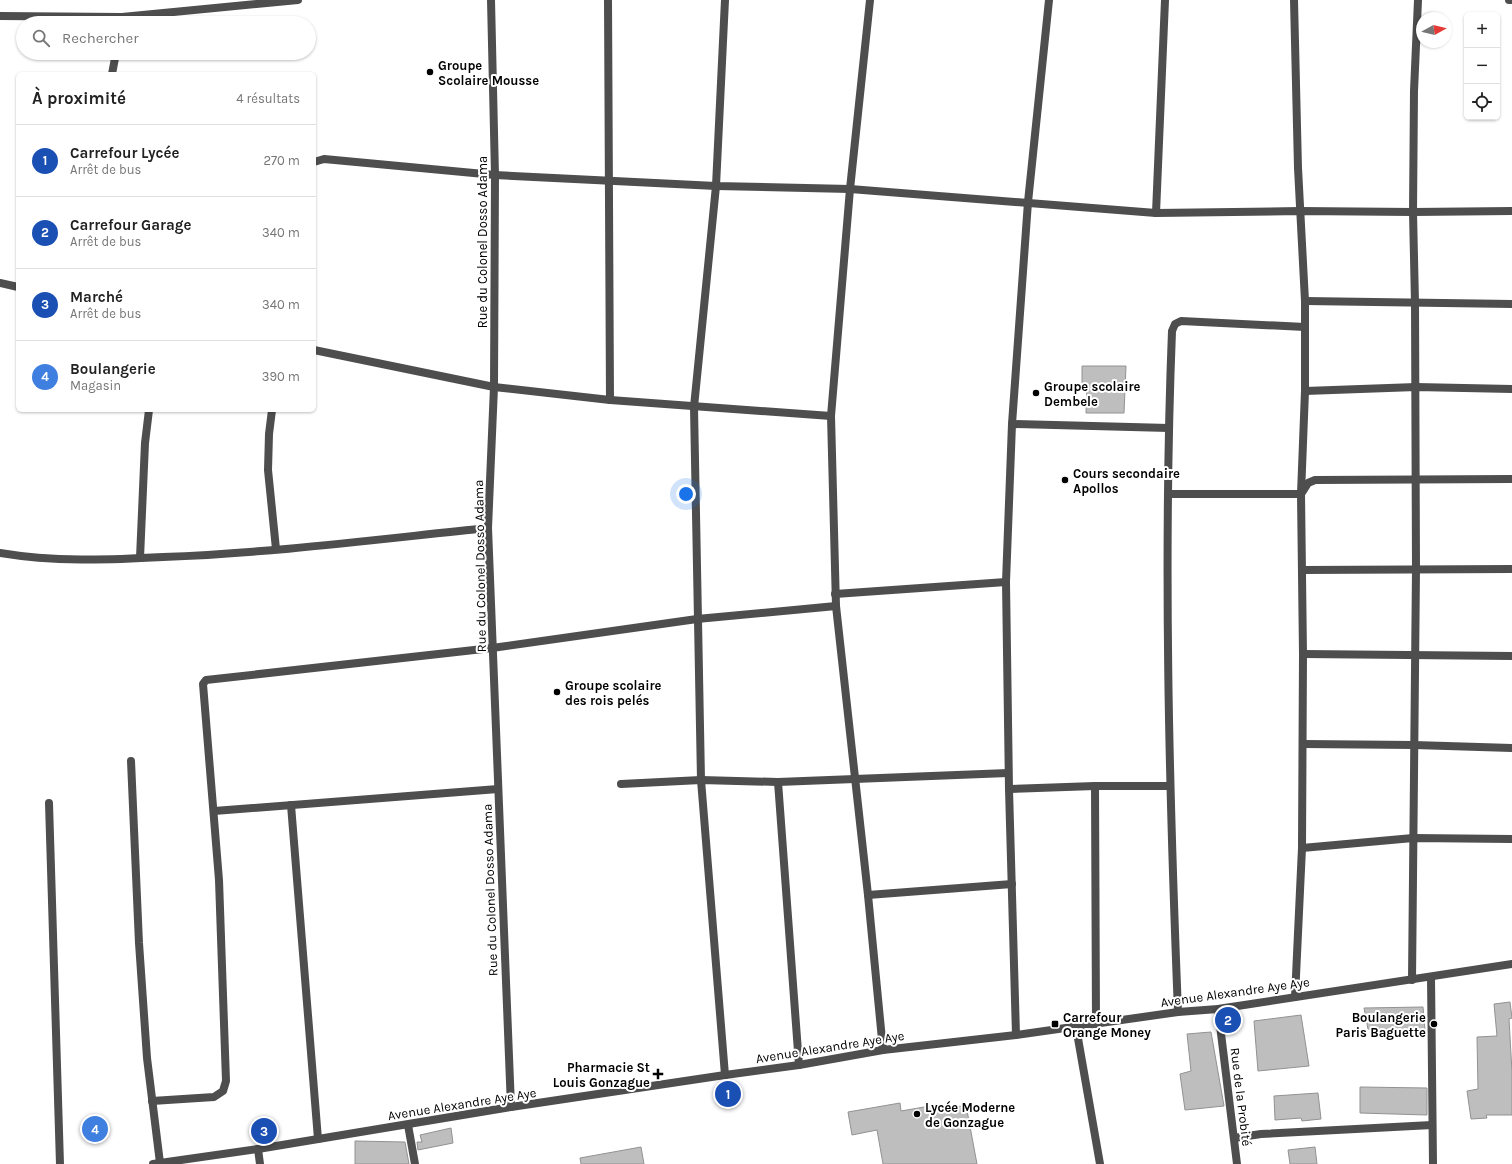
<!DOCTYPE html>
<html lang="fr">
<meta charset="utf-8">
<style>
:root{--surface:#fff;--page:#f6f6f6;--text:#222;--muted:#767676;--line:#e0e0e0;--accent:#ea580c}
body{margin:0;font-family:Karla,sans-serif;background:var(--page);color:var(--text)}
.controls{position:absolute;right:12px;top:12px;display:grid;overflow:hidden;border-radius:6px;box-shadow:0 1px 3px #0004}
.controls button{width:36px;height:36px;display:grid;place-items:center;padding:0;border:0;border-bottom:1px solid var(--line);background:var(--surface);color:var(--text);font:20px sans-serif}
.compass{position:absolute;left:1416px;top:12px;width:36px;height:36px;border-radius:50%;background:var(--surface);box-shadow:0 1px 3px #0004;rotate:82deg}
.you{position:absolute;left:686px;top:494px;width:14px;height:14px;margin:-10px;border:3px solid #fff;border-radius:50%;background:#1a73e8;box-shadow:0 0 0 6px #1a73e833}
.badge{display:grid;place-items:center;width:26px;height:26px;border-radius:50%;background:var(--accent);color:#fff;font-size:13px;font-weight:700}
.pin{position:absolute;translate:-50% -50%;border:2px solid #fff;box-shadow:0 1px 4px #0006}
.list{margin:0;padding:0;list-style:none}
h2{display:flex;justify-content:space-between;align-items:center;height:52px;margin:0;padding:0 16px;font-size:17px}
h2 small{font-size:13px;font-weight:400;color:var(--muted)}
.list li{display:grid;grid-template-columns:26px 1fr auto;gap:12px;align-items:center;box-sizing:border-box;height:72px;padding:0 16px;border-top:1px solid var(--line)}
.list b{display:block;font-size:15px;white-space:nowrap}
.list p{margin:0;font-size:13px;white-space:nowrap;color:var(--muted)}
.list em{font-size:13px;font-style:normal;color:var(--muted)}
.icon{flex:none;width:22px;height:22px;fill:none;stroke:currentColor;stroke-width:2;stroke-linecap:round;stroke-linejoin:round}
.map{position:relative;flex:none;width:1512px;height:1164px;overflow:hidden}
.search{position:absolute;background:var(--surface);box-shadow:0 1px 3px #0004;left:16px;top:16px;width:300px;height:44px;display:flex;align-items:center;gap:10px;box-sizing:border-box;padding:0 14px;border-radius:22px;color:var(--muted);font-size:15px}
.panel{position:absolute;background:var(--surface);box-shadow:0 1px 3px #0004;left:16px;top:72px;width:300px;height:340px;border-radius:6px}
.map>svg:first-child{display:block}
.building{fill:#bebebe;stroke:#929292}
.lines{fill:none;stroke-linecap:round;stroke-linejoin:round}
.minor{stroke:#4e4e4e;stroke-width:8}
.tertiary{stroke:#4e4e4e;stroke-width:8}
.poi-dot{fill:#000;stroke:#fff;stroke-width:1.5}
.labels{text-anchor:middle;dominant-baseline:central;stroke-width:4;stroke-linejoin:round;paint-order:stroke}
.poi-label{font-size:13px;font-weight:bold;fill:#000;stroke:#fff;text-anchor:start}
.street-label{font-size:13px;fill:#000;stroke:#fff}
</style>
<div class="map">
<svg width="1512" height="1164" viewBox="0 0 1512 1164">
<rect width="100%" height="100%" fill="#fff"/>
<!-- building -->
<g class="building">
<path d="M1082,366H1126L1124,413H1086L1087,383H1082Z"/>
<path d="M1510,1002L1512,1018L1509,1019L1512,1072V1115H1486L1487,1118L1471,1119L1467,1091L1478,1089L1477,1037L1497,1036L1494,1004Z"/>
<path d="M1423,1007L1425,1030L1368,1029L1364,1008Z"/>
<path d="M1301,1015L1309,1066L1258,1071L1254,1021Z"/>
<path d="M1211,1032L1224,1106L1185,1110L1180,1074L1191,1071L1187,1034Z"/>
<path d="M1360,1087L1427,1088V1115L1360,1113Z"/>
<path d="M1318,1093L1321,1119L1302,1121L1301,1118L1275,1120L1274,1096Z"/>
<path d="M900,1103L901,1111L936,1105L937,1111L966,1105L977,1164H883L877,1130L852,1135L848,1112Z"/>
<path d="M451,1128L453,1143L418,1150L417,1142H422L420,1135Z"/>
<path d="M355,1141L405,1142L409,1164H355Z"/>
<path d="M641,1147L644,1164H581L580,1158Z"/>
<path d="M1315,1147L1317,1164H1290L1288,1150Z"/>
</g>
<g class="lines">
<!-- minor -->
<g class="minor">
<path d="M491,0L495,175L494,387L488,528L511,1107"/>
<path d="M608,0L610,400"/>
<path d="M725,0L716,186L694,407L701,780L725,1075"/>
<path d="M870,0L850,189L831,416L836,606L868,895L883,1050"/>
<path d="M1294,0L1298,168L1305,301V391L1301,494L1303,654L1302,848L1295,997"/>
<path d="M1509,0H1512"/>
<path d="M0,16L122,17L298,0"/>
<path d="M112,74L116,53"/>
<path d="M314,162L324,159L495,175L716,186L850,189L1156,213L1300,211L1413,212L1512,211"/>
<path d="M1156,213L1165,0"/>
<path d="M0,283L18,287"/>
<path d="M1305,301L1512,304"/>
<path d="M314,350L494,387L610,400L831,416"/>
<path d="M1305,391L1416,387L1512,389"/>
<path d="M272,410L269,434L268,470L276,549"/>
<path d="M1012,424L1169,428"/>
<path d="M1168,494H1301L1308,483L1315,480L1512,479"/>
<path d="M0,553C53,562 109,560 163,557C272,553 380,539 488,528"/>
<path d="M140,558L145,443L149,410"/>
<path d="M1302,570L1512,569"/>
<path d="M835,594L1006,582"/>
<path d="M1303,654L1512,656"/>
<path d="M1303,744L1414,745L1512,748"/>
<path d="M131,761L139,943L147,1058L160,1163"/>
<path d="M778,782L799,1065"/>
<path d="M621,784L701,780L778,782L1008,773"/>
<path d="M1095,786L1096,1024"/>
<path d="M1009,789L1095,786H1170"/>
<path d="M49,803L60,1164"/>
<path d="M291,805L318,1139"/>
<path d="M214,811L498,789"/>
<path d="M1302,848L1413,838L1512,839"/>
<path d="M868,895L1012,884"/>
<path d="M1431,977L1433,1164"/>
<path d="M1412,980L1416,569L1415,303L1413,212L1414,91L1418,0"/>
<path d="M1218,1009L1237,1164"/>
<path d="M1178,1012C1169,785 1163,558 1172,331L1175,324L1181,321L1305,327"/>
<path d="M1076,1027L1100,1164"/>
<path d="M1016,1035L1009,789L1006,582L1012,424L1028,202L1049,0"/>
<path d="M152,1101L214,1097L223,1091L226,1081L219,880L203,684L206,680L492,648L697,619L836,606"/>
<path d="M408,1125L415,1164"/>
<path d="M1234,1138L1261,1134L1432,1125"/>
<path d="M258,1149L260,1164"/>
</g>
<!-- tertiary -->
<path class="tertiary" d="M153,1164L258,1149L511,1107L725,1075L799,1065L883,1050L1016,1035L1178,1012L1218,1009L1512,964"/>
</g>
<!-- markers -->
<g class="poi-dot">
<circle cx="430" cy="72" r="4"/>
<circle cx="1036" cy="393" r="4"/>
<circle cx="1065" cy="480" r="4"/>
<circle cx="557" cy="692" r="4"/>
<rect x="1051" y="1020" width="8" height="8" rx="2"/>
<circle cx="1434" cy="1024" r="4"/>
<path d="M656 1068h4v4h4v4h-4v4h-4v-4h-4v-4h4z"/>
<circle cx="917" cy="1114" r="4"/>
</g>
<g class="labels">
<!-- poi labels -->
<g class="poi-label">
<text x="438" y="65">Groupe<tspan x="438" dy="15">Scolaire Mousse</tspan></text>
<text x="1044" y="386">Groupe scolaire<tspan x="1044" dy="15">Dembele</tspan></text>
<text x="1073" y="473">Cours secondaire<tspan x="1073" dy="15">Apollos</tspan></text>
<text x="565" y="685">Groupe scolaire<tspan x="565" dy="15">des rois pelés</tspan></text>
<text x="1063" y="1017">Carrefour<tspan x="1063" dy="15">Orange Money</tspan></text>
<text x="1426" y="1017" text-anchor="end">Boulangerie<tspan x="1426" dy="15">Paris Baguette</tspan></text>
<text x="650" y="1067" text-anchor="end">Pharmacie St<tspan x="650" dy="15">Louis Gonzague</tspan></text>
<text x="925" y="1107">Lycée Moderne<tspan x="925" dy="15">de Gonzague</tspan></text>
</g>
<!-- street labels -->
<g class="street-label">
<text transform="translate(482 242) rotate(-90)">Rue du Colonel Dosso Adama</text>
<text transform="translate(480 566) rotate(-91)">Rue du Colonel Dosso Adama</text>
<text transform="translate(490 890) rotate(-92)">Rue du Colonel Dosso Adama</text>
<text transform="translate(1235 992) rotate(-8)">Avenue Alexandre Aye Aye</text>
<text transform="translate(830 1047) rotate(-9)">Avenue Alexandre Aye Aye</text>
<text transform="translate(1241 1097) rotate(83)">Rue de la Probité</text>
<text transform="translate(462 1104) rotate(-9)">Avenue Alexandre Aye Aye</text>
</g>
</g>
</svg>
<div class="controls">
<button>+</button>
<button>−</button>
<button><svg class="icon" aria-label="locate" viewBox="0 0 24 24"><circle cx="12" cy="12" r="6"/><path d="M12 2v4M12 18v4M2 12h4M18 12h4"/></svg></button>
</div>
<svg class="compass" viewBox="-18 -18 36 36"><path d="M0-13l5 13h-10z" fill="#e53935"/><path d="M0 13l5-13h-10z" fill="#767676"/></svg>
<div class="you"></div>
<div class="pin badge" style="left:728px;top:1094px;background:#1a4fb4">1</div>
<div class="pin badge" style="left:1228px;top:1020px;background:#1a4fb4">2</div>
<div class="pin badge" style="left:264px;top:1131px;background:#1a4fb4">3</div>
<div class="pin badge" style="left:95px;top:1129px;background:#3f7fe0">4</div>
<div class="search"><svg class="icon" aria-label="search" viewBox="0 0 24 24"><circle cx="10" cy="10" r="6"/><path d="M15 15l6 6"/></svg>Rechercher</div>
<section class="panel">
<h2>À proximité<small>4 résultats</small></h2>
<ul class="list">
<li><span class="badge" style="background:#1a4fb4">1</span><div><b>Carrefour Lycée</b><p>Arrêt de bus</p></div><em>270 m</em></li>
<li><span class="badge" style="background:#1a4fb4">2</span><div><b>Carrefour Garage</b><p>Arrêt de bus</p></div><em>340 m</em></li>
<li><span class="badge" style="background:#1a4fb4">3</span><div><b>Marché</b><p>Arrêt de bus</p></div><em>340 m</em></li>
<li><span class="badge" style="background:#3f7fe0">4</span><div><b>Boulangerie</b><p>Magasin</p></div><em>390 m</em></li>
</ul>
</section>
</div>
